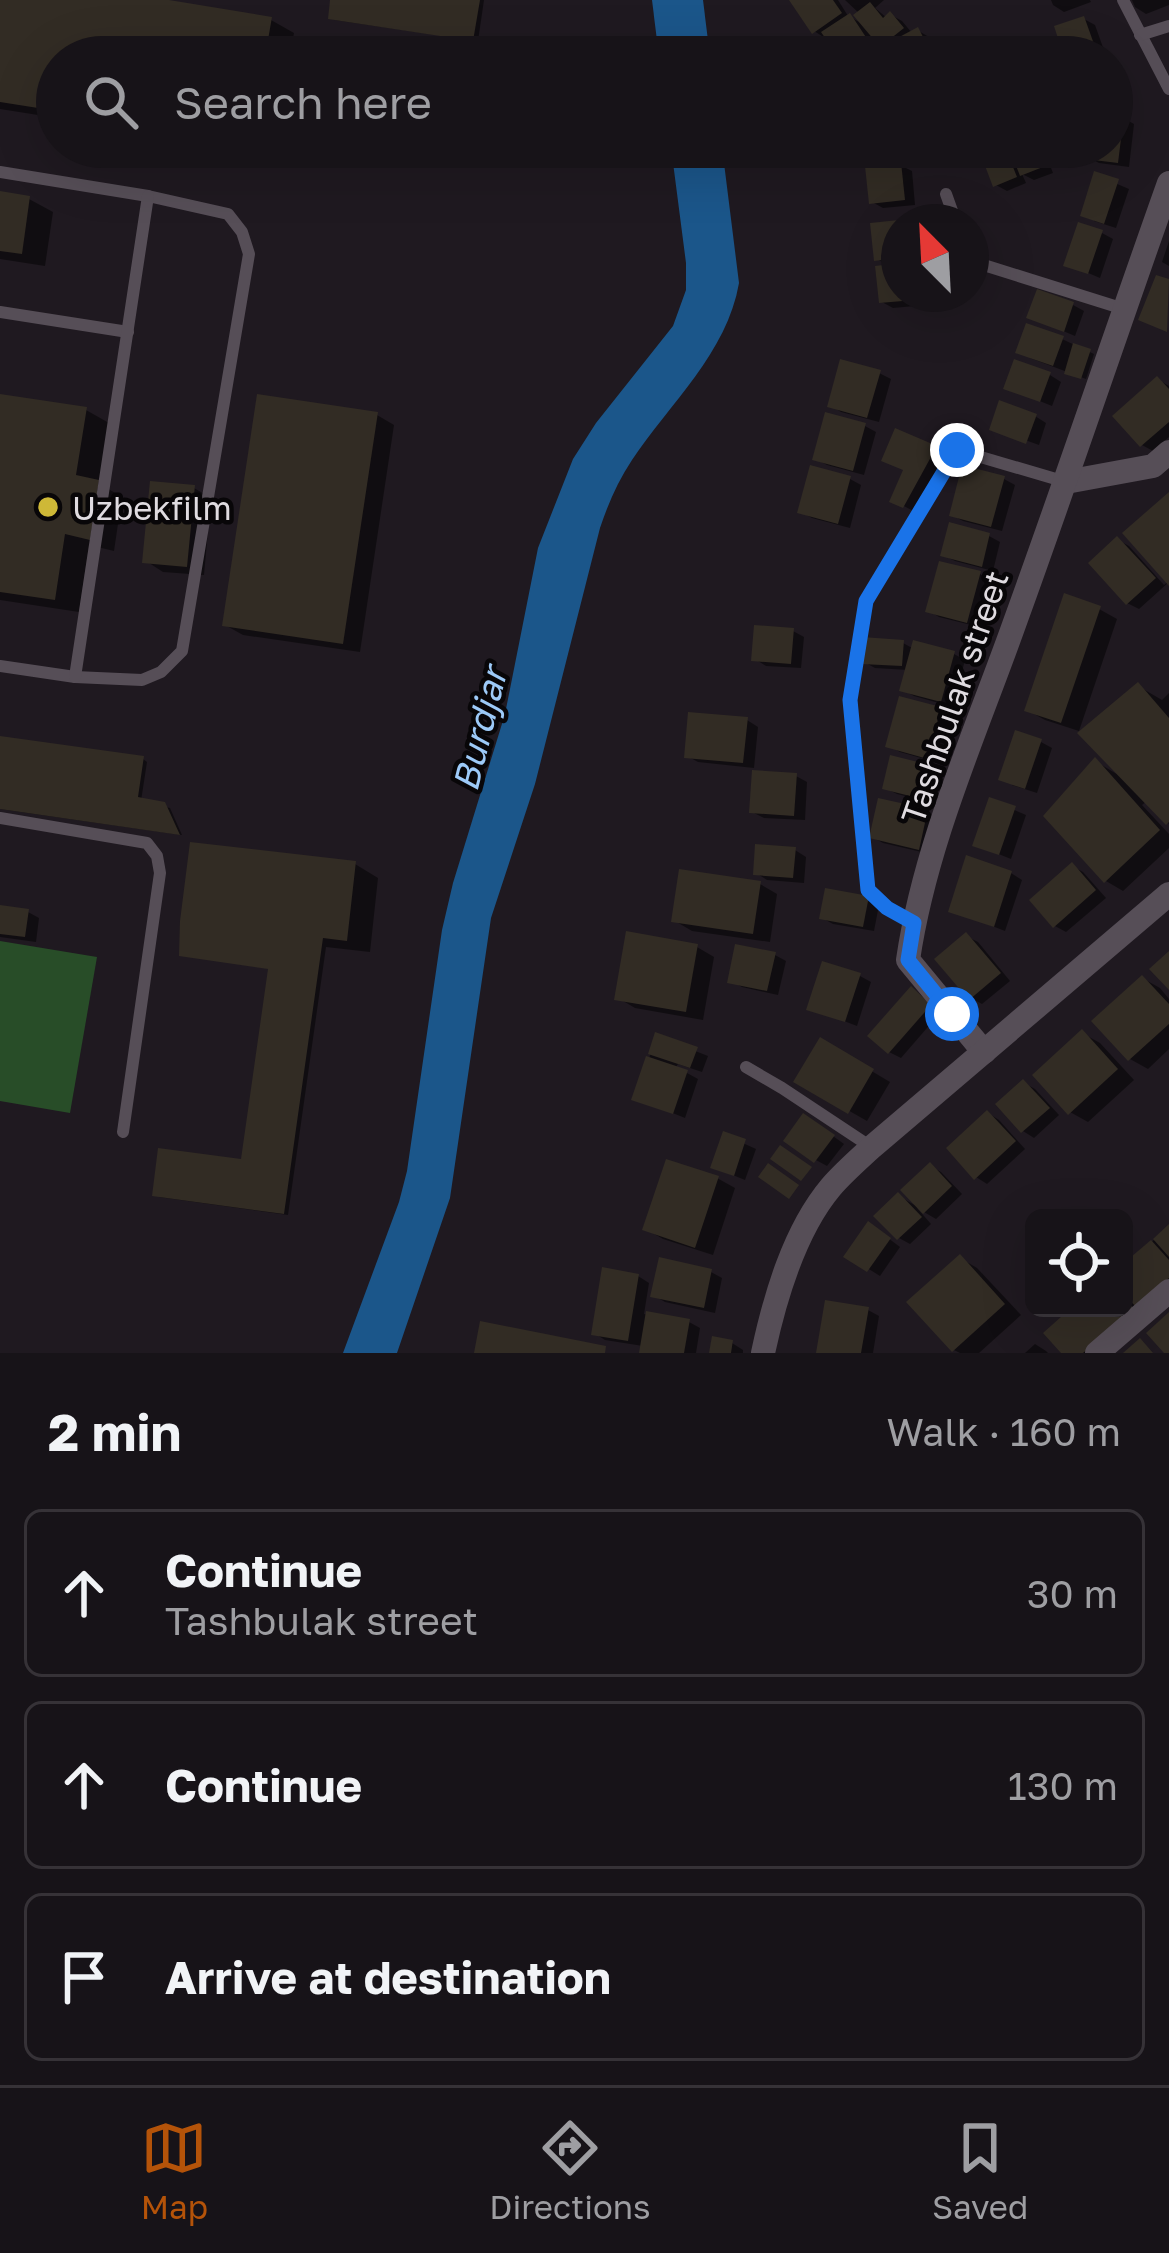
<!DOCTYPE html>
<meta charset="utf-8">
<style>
:root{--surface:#171318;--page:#242025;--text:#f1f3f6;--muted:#9e9ea2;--line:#363237;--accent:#b45309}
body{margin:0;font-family:"Golos Text",sans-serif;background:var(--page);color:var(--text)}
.controls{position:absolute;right:36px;bottom:36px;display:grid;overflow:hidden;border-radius:18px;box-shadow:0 12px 48px #0002}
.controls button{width:108px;height:108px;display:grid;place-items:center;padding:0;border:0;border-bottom:3px solid var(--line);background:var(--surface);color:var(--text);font:60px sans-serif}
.compass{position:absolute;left:881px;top:204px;width:108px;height:108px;border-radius:50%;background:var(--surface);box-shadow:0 12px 48px #0002;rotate:336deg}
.stop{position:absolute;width:36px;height:36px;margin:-27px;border:9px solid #1a73e8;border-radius:50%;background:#fff}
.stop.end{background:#1a73e8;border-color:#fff;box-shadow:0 3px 12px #0008}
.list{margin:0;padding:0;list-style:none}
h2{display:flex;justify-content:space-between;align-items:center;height:156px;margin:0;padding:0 48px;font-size:51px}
h2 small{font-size:39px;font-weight:400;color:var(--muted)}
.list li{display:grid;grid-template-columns:78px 1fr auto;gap:36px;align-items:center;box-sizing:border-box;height:168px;margin:0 24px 24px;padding:0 24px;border:3px solid var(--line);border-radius:18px}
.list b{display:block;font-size:45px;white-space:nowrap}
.list p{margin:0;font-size:39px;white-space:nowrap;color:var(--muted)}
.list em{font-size:39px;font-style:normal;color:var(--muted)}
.icon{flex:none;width:66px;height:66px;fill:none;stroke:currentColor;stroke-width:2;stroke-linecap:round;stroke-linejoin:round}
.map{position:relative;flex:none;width:1169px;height:1353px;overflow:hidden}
.search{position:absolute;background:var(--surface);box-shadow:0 12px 48px #0002;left:36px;right:36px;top:36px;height:132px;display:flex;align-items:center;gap:30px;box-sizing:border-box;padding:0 42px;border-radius:66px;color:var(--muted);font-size:45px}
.sheet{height:732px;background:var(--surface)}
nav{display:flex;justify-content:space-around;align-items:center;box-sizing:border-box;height:168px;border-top:3px solid var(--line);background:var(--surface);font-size:33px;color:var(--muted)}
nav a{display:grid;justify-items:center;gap:6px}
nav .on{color:var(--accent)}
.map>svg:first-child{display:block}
.green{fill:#284d28}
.water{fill:#1b568a}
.shadow{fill:#0007}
.building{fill:#322c24}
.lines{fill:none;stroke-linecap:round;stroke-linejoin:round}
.lane{stroke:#564e57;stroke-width:12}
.street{stroke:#564e57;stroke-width:24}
.route{stroke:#1a73e8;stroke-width:15}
.poi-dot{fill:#ceb837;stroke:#080608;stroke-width:4.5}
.labels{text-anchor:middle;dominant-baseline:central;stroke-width:9;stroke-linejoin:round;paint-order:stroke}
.poi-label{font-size:33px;fill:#dfdbe0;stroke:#080608;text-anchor:start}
.street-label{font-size:33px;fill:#dfdbe0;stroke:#080608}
.water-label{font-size:36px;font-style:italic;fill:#9dcaf8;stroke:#080608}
</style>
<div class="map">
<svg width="1169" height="1353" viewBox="0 0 1169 1353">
<rect width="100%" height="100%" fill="#1f1920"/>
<!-- green -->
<path class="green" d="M0,941L97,957L70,1113L0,1101Z"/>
<!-- water -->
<g class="water">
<path d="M652,0H703L710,57H659Z"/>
<path d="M671,147H722L739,283C727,353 670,403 632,460C618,481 608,504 600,528L535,784L491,918L450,1198L397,1353H343L399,1202L407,1171L442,930L453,883L505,714L538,548L573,459L596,423L673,326L686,290V263Z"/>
</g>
<!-- shadow -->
<g class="shadow">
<path d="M0,0H150L271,20L294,33L290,57H57V118L0,109Z"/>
<path d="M334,0H484L478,41L335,20L331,18Z"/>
<path d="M793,0H838L848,16L865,25L860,14L845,0H884L875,8L887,18L891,15L902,21L912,33L917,30L929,37L939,57H901L897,49L893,52L872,39L883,57H829L838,52L825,38L814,31Z"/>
<path d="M1051,0H1090L1091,2L1064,12L1053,5Z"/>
<path d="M1132,0H1169V5L1146,14L1135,7Z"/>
<path d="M1084,19L1095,25L1105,53L1093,57H1069L1067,56Z"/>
<path d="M1112,116L1123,118L1134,124L1129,167L1099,163L1088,157L1089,147H1112Z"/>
<path d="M231,147H275L274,154Z"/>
<path d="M897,147H924L909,155Z"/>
<path d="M987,147H1043L1053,173L1034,180L1022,174L1026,183L1007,191L996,185Z"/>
<path d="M900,165L912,171L915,205L883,208L872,202Z"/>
<path d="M1096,175L1129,189L1116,228L1094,221Z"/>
<path d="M0,194L29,199L53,212L45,266L0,259Z"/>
<path d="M899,223V294H924L925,305L893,308L882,302L891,267L877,259Z"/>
<path d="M1102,233L1113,239L1100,278L1067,264Z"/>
<path d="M1169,241V266L1162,262Z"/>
<path d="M1073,305L1084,311L1075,336L1030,317Z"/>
<path d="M1062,339L1094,354L1086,379L1030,358Z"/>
<path d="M879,373L891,379L879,422L841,412L830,405Z"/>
<path d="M1050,375L1061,382L1052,406L1007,388Z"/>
<path d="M1157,379L1169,386V437L1153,451L1142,445Z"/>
<path d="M0,397L86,410L109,423L100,484L122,497L114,551L89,545L79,612L0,600Z"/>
<path d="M377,415L394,425L360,652L243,635L225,625Z"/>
<path d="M1035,416L1046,423L1039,445L1000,431Z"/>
<path d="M865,426L876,432L864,475L827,465L816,459Z"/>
<path d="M896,432L947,455L915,512L893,500L906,470Z"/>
<path d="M850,479L861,485L850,528L812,518L801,512Z"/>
<path d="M1004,479L1015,485L1002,531L963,521L952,515Z"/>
<path d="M194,488L211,498L204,575L163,572L146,561Z"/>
<path d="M1169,496V582L1139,609L1127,603L1118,540L1129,546L1164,585L1169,581Z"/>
<path d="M951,526L989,536L1000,542L993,571L955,561L943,555Z"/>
<path d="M980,574L991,581L979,627L939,617L928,610Z"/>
<path d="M1099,609L1117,619L1079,731L1045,720L1027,710Z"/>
<path d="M793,631L804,637L801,668L766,666L755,659Z"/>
<path d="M903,643L914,649L954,654L965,660L953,707L914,696L903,690L908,670L875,668L864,662Z"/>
<path d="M1138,686L1162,700L1169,693V824L1147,801L1142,805L1169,834V848L1123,891L1106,881L1095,761L1120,776Z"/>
<path d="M940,710L951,716L939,763L900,752L889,746Z"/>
<path d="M747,720L758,727L754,768L698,762L687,756Z"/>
<path d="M1041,742L1052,748L1037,793L1012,785Z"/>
<path d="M0,743L143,759L147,762L141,801L170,808L182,835L0,809Z"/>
<path d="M925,767L936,773L929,802L897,794L885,788Z"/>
<path d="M796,776L807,782L805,820L764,818L752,812Z"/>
<path d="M991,800L1026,815L1011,859L976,845Z"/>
<path d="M927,812L938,818L930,854L883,843L872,837Z"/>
<path d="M795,850L806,857L804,883L767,880L756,873Z"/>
<path d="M355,864L378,878L370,952L326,947L288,1215L159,1197L244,1163L271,969L182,955Z"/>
<path d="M1072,866L1083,872L1106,898L1066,932L1055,926Z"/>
<path d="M1011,873L1022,880L1005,931L951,910Z"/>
<path d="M760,884L777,894L770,942L692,931L675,921Z"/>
<path d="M868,899L879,905L874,931L833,924L822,918Z"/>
<path d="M0,908L28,912L39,918L36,942L0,937Z"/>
<path d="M966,936L978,942L1010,981L982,1004L971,998Z"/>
<path d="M697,947L714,957L703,1020L635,1008L618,998Z"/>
<path d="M775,955L786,961L778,995L742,987L731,981Z"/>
<path d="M824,964L860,976L871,982L857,1026L810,1008Z"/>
<path d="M1142,978L1160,988L1169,999V1049L1148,1069L1130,1059Z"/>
<path d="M911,990L940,1013L901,1058L889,1052Z"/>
<path d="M1082,1033L1100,1043L1134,1080L1088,1122L1070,1112Z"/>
<path d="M657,1036L708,1056L702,1072L678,1064L676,1067L698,1079L685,1118L635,1098Z"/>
<path d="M821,1041L890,1082L867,1121L797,1081Z"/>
<path d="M1024,1083L1035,1089L1059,1115L1034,1138L1023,1131L999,1105Z"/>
<path d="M988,1113L999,1120L1025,1149L987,1184L976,1177Z"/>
<path d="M815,1123L844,1144L827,1166L816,1160Z"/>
<path d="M725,1135L756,1149L745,1180L713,1167Z"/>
<path d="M930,1166L941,1172L962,1194L936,1219L917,1208L931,1224L910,1244L899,1238V1196L918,1207Z"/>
<path d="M717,1178L735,1188L713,1255L663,1239L646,1229Z"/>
<path d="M1169,1227V1293L1112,1353H1065L1076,1308H1124V1266Z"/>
<path d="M880,1232L900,1247L880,1276L848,1256Z"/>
<path d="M960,1258L977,1268L1021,1315L979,1353H960L954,1350Z"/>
<path d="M711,1272L722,1278L715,1313L665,1302L653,1295Z"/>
<path d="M638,1276L649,1283L644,1314L689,1322L700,1328L696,1353H642L643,1346L605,1340L594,1333Z"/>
<path d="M868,1310L879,1316L873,1353H819Z"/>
<path d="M732,1343L743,1350V1353H712Z"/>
<path d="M1035,1344L1046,1351L1048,1353H1025Z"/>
</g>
<!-- building -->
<g class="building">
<path d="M0,0H169L272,17L265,57H57V111L0,102Z"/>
<path d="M330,0H480L473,41L328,19Z"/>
<path d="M789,0H833L842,13L812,34Z"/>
<path d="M870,2L883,18L890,11L904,28L880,47L853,15Z"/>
<path d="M850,13L879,57H824L834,51L821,32Z"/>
<path d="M1084,16L1095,47L1064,57L1054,26Z"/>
<path d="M918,27L931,53L923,57H898L890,42Z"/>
<path d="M1112,113L1124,115L1118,163L1085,159L1086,147H1112Z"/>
<path d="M978,147H1005L1017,177L993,187Z"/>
<path d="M1009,147H1036L1043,167L1020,176Z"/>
<path d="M901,162L905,200L869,204L865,166Z"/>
<path d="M1094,171L1119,179L1104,224L1080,216Z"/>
<path d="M0,191L30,196L22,254L0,251Z"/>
<path d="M899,220V258L874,261L870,223Z"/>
<path d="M1078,222L1103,230L1088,274L1063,266Z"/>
<path d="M899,263V294H914L915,300L879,303L875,266Z"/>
<path d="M1156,275L1169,279L1167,332L1138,320Z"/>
<path d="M1037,289L1074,302L1064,332L1026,318Z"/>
<path d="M1026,323L1064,336L1053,366L1015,353Z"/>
<path d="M1073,343L1091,349L1081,379L1064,374Z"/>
<path d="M840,359L881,370L867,418L827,407Z"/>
<path d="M1014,359L1051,372L1040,402L1003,389Z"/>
<path d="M1157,376L1169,389V422L1140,447L1112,416Z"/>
<path d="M0,394L87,407L76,475L99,480L90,540L65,534L55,600L0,592Z"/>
<path d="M257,394L378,412L343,644L222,626Z"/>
<path d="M999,400L1037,414L1026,444L989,430Z"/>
<path d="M825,412L866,423L853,471L812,460Z"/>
<path d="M895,428L937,446L903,508L889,502L903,470L881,461Z"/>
<path d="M810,465L851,476L838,524L797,513Z"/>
<path d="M962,465L1005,476L991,527L949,516Z"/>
<path d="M150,481L195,485L187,567L142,563Z"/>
<path d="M1169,492V586L1122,533Z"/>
<path d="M949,522L990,533L982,567L940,556Z"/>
<path d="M1117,536L1156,578L1126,605L1088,563Z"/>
<path d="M939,561L981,571L967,623L925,612Z"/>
<path d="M1064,593L1101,606L1061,723L1024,711Z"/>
<path d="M754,625L794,628L791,664L751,661Z"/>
<path d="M862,637L904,640L902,666L861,664Z"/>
<path d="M913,640L955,651L941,702L899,691Z"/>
<path d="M1138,682L1169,718V822L1166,825L1077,733Z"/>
<path d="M899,696L941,707L928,759L885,747Z"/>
<path d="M688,712L748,717L743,763L684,758Z"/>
<path d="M1015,730L1042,739L1025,789L998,780Z"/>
<path d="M0,736L144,756L138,797L165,802L180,835L0,809Z"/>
<path d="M890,755L926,764L918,798L882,789Z"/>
<path d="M1095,757L1160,830L1104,883L1043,816Z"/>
<path d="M752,770L797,773L794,816L749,813Z"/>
<path d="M989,797L1016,806L999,855L972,846Z"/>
<path d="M878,798L928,809L919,850L869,838Z"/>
<path d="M190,842L356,861L347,941L323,938L284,1214L152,1196L158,1148L241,1159L268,969L179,956L180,921Z"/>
<path d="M755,844L796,847L793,878L753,875Z"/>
<path d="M966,855L1012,871L994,927L948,912Z"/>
<path d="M1072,862L1096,890L1053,928L1029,900Z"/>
<path d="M679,869L761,881L753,934L671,922Z"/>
<path d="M825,888L869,896L863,927L819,919Z"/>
<path d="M0,905L29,909L25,937L0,934Z"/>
<path d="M626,931L698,944L686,1012L614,1000Z"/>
<path d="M966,932L1001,973L969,1000L934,959Z"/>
<path d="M735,944L776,952L767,991L727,983Z"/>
<path d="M1169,951V990L1149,969Z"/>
<path d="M822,961L861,973L845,1022L806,1010Z"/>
<path d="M1142,975L1169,1004V1024L1128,1061L1091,1021Z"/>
<path d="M911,986L931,1005L888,1054L867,1036Z"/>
<path d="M1082,1029L1118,1069L1068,1115L1032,1075Z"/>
<path d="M655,1032L698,1047L690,1068L648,1054Z"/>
<path d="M820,1037L874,1069L848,1114L793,1082Z"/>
<path d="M646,1056L688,1070L673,1114L631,1100Z"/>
<path d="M1023,1079L1050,1108L1021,1133L995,1104Z"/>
<path d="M987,1110L1016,1141L974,1180L946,1148Z"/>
<path d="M803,1113L835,1135L814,1163L783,1141Z"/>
<path d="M723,1131L746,1139L734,1176L710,1168Z"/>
<path d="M780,1145L812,1167L801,1181L770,1159Z"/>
<path d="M666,1159L719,1176L695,1248L642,1230Z"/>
<path d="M930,1162L952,1186L923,1214L900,1190Z"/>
<path d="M768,1163L799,1185L789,1199L758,1177Z"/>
<path d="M898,1192L922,1217L897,1240L873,1216Z"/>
<path d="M868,1221L891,1238L867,1272L843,1257Z"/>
<path d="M1169,1224V1257L1153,1239Z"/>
<path d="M1151,1240L1169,1260V1278L1136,1307L1124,1294V1263Z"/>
<path d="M960,1254L1005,1304L952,1352L906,1302Z"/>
<path d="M659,1257L712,1269L704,1308L650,1297Z"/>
<path d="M602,1267L639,1274L628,1341L591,1335Z"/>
<path d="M1124,1298L1134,1309L1083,1353H1061L1043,1333L1071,1308H1124Z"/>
<path d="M825,1300L869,1307L861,1353H816Z"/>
<path d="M646,1311L690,1319L684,1353H639Z"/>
<path d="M1169,1312V1353H1164L1146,1333Z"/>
<path d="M480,1321L606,1346L605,1353H474Z"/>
<path d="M712,1336L733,1340L731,1353H709Z"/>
<path d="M1140,1338L1153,1353H1123Z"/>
</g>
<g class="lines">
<!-- lane -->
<g class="lane">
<path d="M1123,0L1169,89"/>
<path d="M1140,35L1169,26"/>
<path d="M0,172L148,196L228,214L242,232L249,254L182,651L161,672L142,680L75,677L0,666"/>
<path d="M946,194L956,222"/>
<path d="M971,261L1124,309"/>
<path d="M0,312L128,332"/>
<path d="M75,677L148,196"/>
<path d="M0,818L147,843L157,856L160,873L123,1132"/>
<path d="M914,923L887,908L868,890L850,700L866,601L957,450L1066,482"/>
<path d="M746,1067L782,1088L871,1147"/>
</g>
<!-- street -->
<g class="street">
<path d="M1066,482L1153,466L1169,452"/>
<path d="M984,1052L908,960C925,844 976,732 1015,622C1068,476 1117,329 1169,183"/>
<path d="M763,1353C775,1297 794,1231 831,1187C843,1173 858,1160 872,1147L1169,894"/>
<path d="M1097,1353L1169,1291"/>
</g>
</g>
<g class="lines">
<!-- route -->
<path class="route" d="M952,1014L908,960L914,923L887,908L868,890L850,700L866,601L957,450"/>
</g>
<!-- markers -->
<circle class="poi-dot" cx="48" cy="507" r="12"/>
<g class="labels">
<!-- poi labels -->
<g class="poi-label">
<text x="72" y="507">Uzbekfilm</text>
</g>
<!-- street labels -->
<g class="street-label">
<text transform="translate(954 697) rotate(-71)">Tashbulak street</text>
</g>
<!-- water labels -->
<g class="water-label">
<text transform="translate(479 729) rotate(-76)">Burdjar</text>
</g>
</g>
</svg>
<div class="controls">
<button><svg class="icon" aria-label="locate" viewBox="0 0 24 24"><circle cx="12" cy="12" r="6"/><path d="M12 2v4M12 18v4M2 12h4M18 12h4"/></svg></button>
</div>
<svg class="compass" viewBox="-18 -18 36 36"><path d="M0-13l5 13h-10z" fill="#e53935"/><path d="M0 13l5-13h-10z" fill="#9e9ea2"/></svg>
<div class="stop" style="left:952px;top:1014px"></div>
<div class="stop end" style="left:957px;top:450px"></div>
<div class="search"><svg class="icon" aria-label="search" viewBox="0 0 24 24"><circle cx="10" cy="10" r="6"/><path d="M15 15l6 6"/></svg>Search here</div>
</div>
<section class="sheet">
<h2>2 min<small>Walk · 160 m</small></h2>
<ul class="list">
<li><svg class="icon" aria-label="ahead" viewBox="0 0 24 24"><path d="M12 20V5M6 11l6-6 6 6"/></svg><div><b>Continue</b><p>Tashbulak street</p></div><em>30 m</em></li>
<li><svg class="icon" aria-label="ahead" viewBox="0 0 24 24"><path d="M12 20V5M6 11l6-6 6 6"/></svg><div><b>Continue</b></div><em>130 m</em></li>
<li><svg class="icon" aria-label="arrive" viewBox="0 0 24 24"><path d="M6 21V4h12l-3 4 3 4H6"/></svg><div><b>Arrive at destination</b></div></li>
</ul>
</section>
<nav>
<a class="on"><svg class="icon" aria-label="map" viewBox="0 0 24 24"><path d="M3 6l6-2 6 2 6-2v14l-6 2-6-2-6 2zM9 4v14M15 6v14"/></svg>Map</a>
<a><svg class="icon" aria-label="directions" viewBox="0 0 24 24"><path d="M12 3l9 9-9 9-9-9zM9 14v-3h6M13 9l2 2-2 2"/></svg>Directions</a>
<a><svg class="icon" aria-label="saved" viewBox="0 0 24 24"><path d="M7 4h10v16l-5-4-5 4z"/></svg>Saved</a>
</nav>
